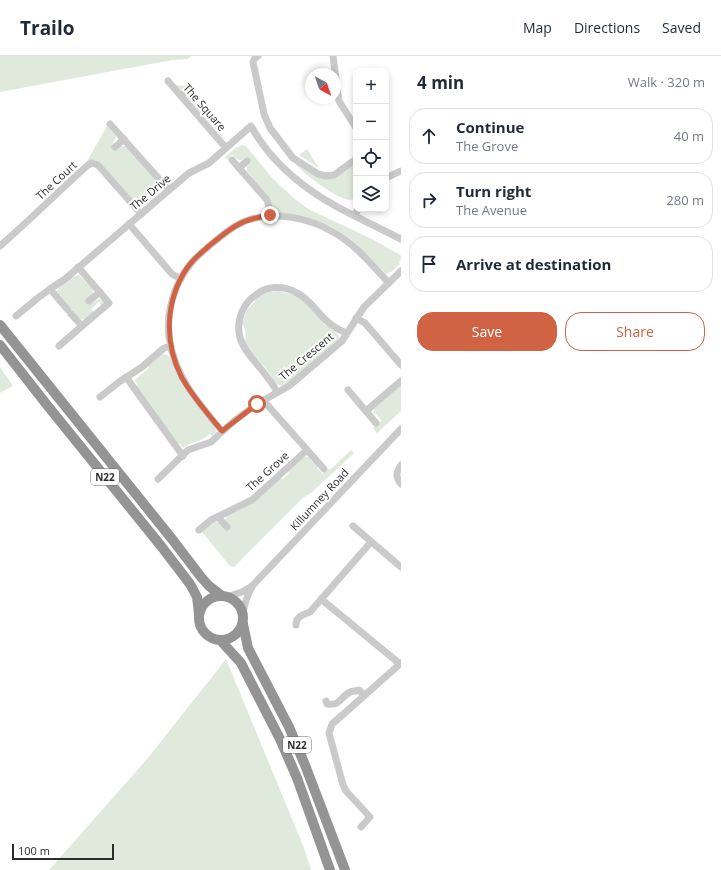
<!DOCTYPE html>
<meta charset="utf-8">
<style>
:root{--surface:#fff;--page:#f2f2f3;--text:#1f2937;--muted:#747a83;--line:#e0e1e3;--accent:#cf6344}
body{margin:0;font-family:"Open Sans",sans-serif;background:var(--page);color:var(--text)}
.controls{position:absolute;right:12px;top:12px;display:grid;overflow:hidden;border-radius:8px;box-shadow:0 2px 6px #0003}
.controls button{width:36px;height:36px;display:grid;place-items:center;padding:0;border:0;border-bottom:1px solid var(--line);background:var(--surface);color:var(--text);font:20px sans-serif}
.compass{position:absolute;left:305px;top:12px;width:36px;height:36px;border-radius:50%;background:var(--surface);box-shadow:0 2px 6px #0003;rotate:140deg}
.scale{position:absolute;left:12px;bottom:10px;width:102px;box-sizing:border-box;padding-left:4px;border:2px solid #2d2d2d;border-top:0;font-size:11px;line-height:14px;white-space:nowrap;color:#2d2d2d;-webkit-text-stroke:3px #fff;paint-order:stroke}
.stop{position:absolute;width:12px;height:12px;margin:-9px;border:3px solid #cf6344;border-radius:50%;background:#fff}
.stop.end{background:#cf6344;border-color:#fff;box-shadow:0 1px 4px #0008}
.list{margin:0;padding:0;list-style:none}
h2{display:flex;justify-content:space-between;align-items:center;height:52px;margin:0;padding:0 16px;font-size:17px}
h2 small{font-size:13px;font-weight:400;color:var(--muted)}
.list li{display:grid;grid-template-columns:26px 1fr auto;gap:12px;align-items:center;box-sizing:border-box;height:56px;margin:0 8px 8px;padding:0 8px;border:1px solid var(--line);border-radius:16px}
.list b{display:block;font-size:15px;white-space:nowrap}
.list p{margin:0;font-size:13px;white-space:nowrap;color:var(--muted)}
.list em{font-size:13px;font-style:normal;color:var(--muted)}
.actions{display:flex;gap:8px;padding:12px 16px}
.actions a{flex:1;padding:9px 0;border:1px solid var(--accent);border-radius:16px;text-align:center;font-size:14px;color:var(--accent)}
.actions .main{background:var(--accent);color:#fff}
.icon{flex:none;width:22px;height:22px;fill:none;stroke:currentColor;stroke-width:2;stroke-linecap:round;stroke-linejoin:round}
.map{position:relative;flex:none;width:401px;height:814px;overflow:hidden}
header{display:flex;align-items:center;gap:24px;box-sizing:border-box;height:56px;padding:0 20px;background:var(--surface);border-bottom:1px solid var(--line)}
header strong{font-size:19px}
nav{display:flex;gap:22px;margin-inline-start:auto;font-size:14px}
main{display:flex}
aside{flex:1;background:var(--surface)}
.map>svg:first-child{display:block}
.green{fill:#dfe9dc}
.lines{fill:none;stroke-linecap:round;stroke-linejoin:round}
.minor{stroke:#cacaca;stroke-width:7}
.highway{stroke:#949494;stroke-width:10}
.route{stroke:#cf6344;stroke-width:5}
.labels{text-anchor:middle;dominant-baseline:central;stroke-width:4;stroke-linejoin:round;paint-order:stroke}
.shield{fill:#fff;stroke:#6c6c6c;stroke-width:1}
.shield-label{font-size:10px;font-weight:bold;fill:#2d2d2d}
.street-label{font-size:11px;fill:#2d2d2d;stroke:#fff}
</style>
<header>
<strong>Trailo</strong>
<nav><a>Map</a><a>Directions</a><a>Saved</a></nav>
</header>
<main>
<div class="map">
<svg width="401" height="814" viewBox="0 0 401 814">
<rect width="100%" height="100%" fill="#fff"/>
<!-- green -->
<g class="green">
<path d="M0,0H191L188,3L172,4L0,36Z"/>
<path d="M175,29L189,30L190,31L227,86L189,44L188,40L192,35L189,30L181,34Z"/>
<path d="M107,70L116,81L112,89L116,93L121,90H126L160,128L159,129L160,132C159,139 148,147 141,150L138,147L136,148L101,107L95,104L86,107Z"/>
<path d="M242,89L246,90L273,123L296,144L310,154L372,183L400,199L401,200V204L399,206L400,208L391,216L386,218C366,197 346,174 317,165C304,161 288,162 274,157L270,143L247,115V110L251,106L247,101C240,106 238,105 232,98L227,104L225,101L236,92Z"/>
<path d="M307,93L319,112L299,99Z"/>
<path d="M293,105L320,122L356,107V140L354,143C350,144 348,144 345,143C332,139 302,117 293,105Z"/>
<path d="M79,219L92,232L93,236L90,248L99,243L103,244L104,247L102,250L99,246L91,253L94,257C89,261 85,266 79,262L57,235C60,228 71,220 79,219Z"/>
<path d="M279,235L297,240L306,247L324,268L337,277L339,282L338,284L289,326L281,330L276,328C269,312 253,301 245,286C246,281 246,272 242,268L247,253C250,252 256,244 257,241L268,236Z"/>
<path d="M163,298C173,298 174,314 179,322C186,335 194,347 203,358C207,363 212,367 215,372L216,376L212,380L210,378C200,387 193,384 183,392L179,387L177,388L136,331L138,329L135,325L136,323L149,312L148,310Z"/>
<path d="M0,311L13,330L0,337Z"/>
<path d="M401,329V355L377,377L373,372L382,365L376,358L374,359V353Z"/>
<path d="M351,394L354,397L311,437L304,441L234,511L230,510L202,476L214,466H218L224,473L226,460L281,422L283,423L289,417L288,416L304,401H309L318,411L317,412L323,418L329,413L330,414Z"/>
<path d="M226,603L304,792L311,814H49L148,702Z"/>
</g>
<g class="lines">
<!-- minor -->
<g class="minor">
<path d="M258,0L255,2L253,6L264,58L270,72L293,102L318,118L326,120L334,119L356,103"/>
<path d="M333,0L339,45L356,72"/>
<path d="M168,25L226,92"/>
<path d="M181,40L189,33"/>
<path d="M110,68L169,134"/>
<path d="M115,91L124,83"/>
<path d="M232,104L267,144L269,151L270,159"/>
<path d="M239,112L247,105"/>
<path d="M388,121L401,115"/>
<path d="M358,153L355,160L401,183"/>
<path d="M129,168L172,218L181,223"/>
<path d="M0,190C30,164 58,136 88,109L92,107L98,109L141,158"/>
<path d="M89,245L100,236"/>
<path d="M68,254L50,233L65,223L189,117L209,107L251,70C274,112 313,140 355,160"/>
<path d="M71,258L82,270L109,247L78,211"/>
<path d="M16,260L39,241L50,233"/>
<path d="M356,262L365,267L401,309"/>
<path d="M59,290L82,270"/>
<path d="M126,321L183,400"/>
<path d="M348,334L376,367"/>
<path d="M277,336C269,320 256,309 246,294C233,275 238,251 257,238C268,229 285,230 297,237C310,243 317,257 328,266C333,271 340,274 346,277"/>
<path d="M100,341L119,326L142,311L164,292L171,290"/>
<path d="M263,344L324,413"/>
<path d="M366,355L401,325"/>
<path d="M222,375C198,347 174,319 169,281C166,258 174,228 189,210C196,200 206,193 215,185C225,177 236,168 248,164C275,155 309,162 333,176C355,188 372,209 389,227"/>
<path d="M401,409C396,417 395,420 401,428"/>
<path d="M158,423L188,394L211,386L234,365L257,348L289,330L342,285L364,251L401,215"/>
<path d="M218,461L227,471"/>
<path d="M353,470L401,511"/>
<path d="M199,474L211,464L252,444L307,394"/>
<path d="M226,541L242,536L252,530"/>
<path d="M321,543L400,608"/>
<path d="M243,558C244,547 248,538 253,529L401,373"/>
<path d="M296,569C296,560 303,559 310,556L371,486"/>
<path d="M326,645L327,648C341,650 340,641 350,636C352,635 357,635 359,634L364,639"/>
<path d="M361,771L370,761L346,735L343,729L329,677L332,668L339,662L401,607"/>
</g>
<!-- highway -->
<g class="highway">
<path d="M0,269L172,483L201,521L209,530L222,540"/>
<path d="M0,289L47,349L161,490L190,528L197,541L199,558"/>
<circle cx="221" cy="562" r="22"/>
<path d="M243,568L248,592L289,671L305,709L345,814"/>
<path d="M221,585L241,607L280,683L297,722L330,814"/>
</g>
</g>
<g class="lines">
<!-- route -->
<path class="route" d="M257,348L222,375C208,358 193,341 182,322C164,287 165,245 187,212C193,203 201,197 209,190C232,171 240,164 270,159"/>
</g>
<g class="labels">
<!-- shield labels -->
<g class="shield">
<rect x="91" y="413" width="28" height="16" rx="3"/>
<rect x="283" y="681" width="28" height="16" rx="3"/>
</g>
<g class="shield-label">
<text x="105" y="421">N22</text>
<text x="297" y="689">N22</text>
</g>
<!-- street labels -->
<g class="street-label">
<text transform="translate(205 51) rotate(49)">The Square</text>
<text transform="translate(56 124) rotate(-43)">The Court</text>
<text transform="translate(150 136) rotate(-40)">The Drive</text>
<text transform="translate(306 300) rotate(-40)">The Crescent</text>
<text transform="translate(267 415) rotate(-42)">The Grove</text>
<text transform="translate(319 443) rotate(-47)">Killumney Road</text>
</g>
</g>
</svg>
<div class="controls">
<button>+</button>
<button>−</button>
<button><svg class="icon" aria-label="locate" viewBox="0 0 24 24"><circle cx="12" cy="12" r="6"/><path d="M12 2v4M12 18v4M2 12h4M18 12h4"/></svg></button>
<button><svg class="icon" aria-label="layers" viewBox="0 0 24 24"><path d="M12 4l9 5-9 5-9-5zM3 14l9 5 9-5"/></svg></button>
</div>
<svg class="compass" viewBox="-18 -18 36 36"><path d="M0-13l5 13h-10z" fill="#e53935"/><path d="M0 13l5-13h-10z" fill="#747a83"/></svg>
<div class="scale">100 m</div>
<div class="stop" style="left:257px;top:348px"></div>
<div class="stop end" style="left:270px;top:159px"></div>
</div>
<aside>
<h2>4 min<small>Walk · 320 m</small></h2>
<ul class="list">
<li><svg class="icon" aria-label="ahead" viewBox="0 0 24 24"><path d="M12 20V5M6 11l6-6 6 6"/></svg><div><b>Continue</b><p>The Grove</p></div><em>40 m</em></li>
<li><svg class="icon" aria-label="right" viewBox="0 0 24 24"><path d="M7 20v-9h11M14 6l5 5-5 5"/></svg><div><b>Turn right</b><p>The Avenue</p></div><em>280 m</em></li>
<li><svg class="icon" aria-label="arrive" viewBox="0 0 24 24"><path d="M6 21V4h12l-3 4 3 4H6"/></svg><div><b>Arrive at destination</b></div></li>
</ul>
<div class="actions"><a class="main">Save</a><a>Share</a></div>
</aside>
</main>
